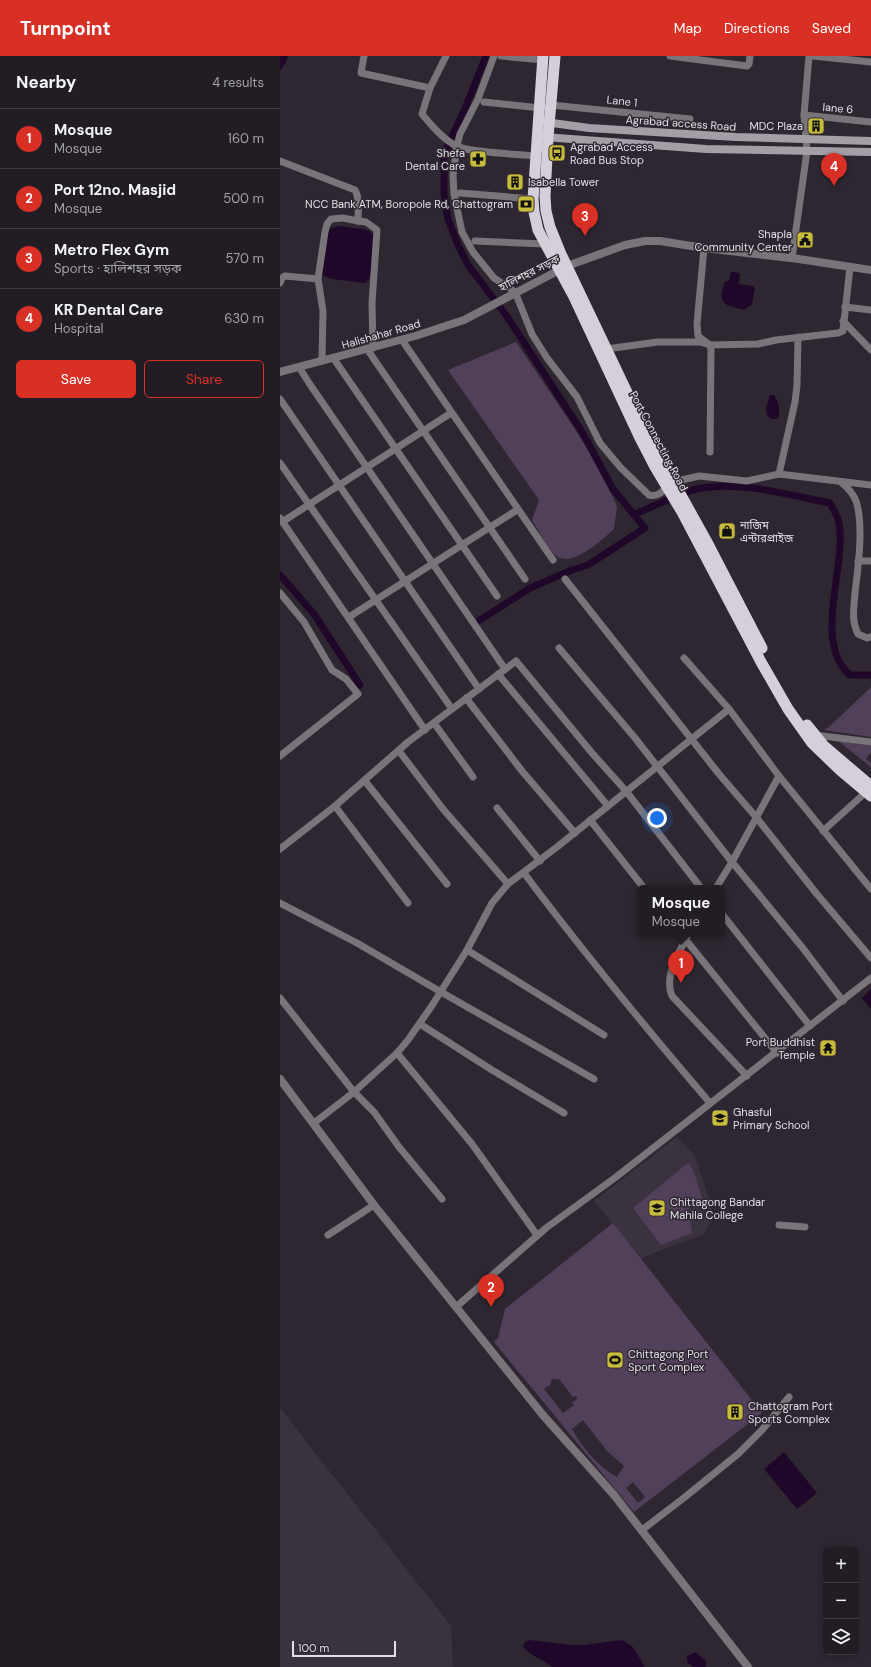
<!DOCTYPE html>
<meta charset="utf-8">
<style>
:root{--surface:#221d25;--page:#2e2a32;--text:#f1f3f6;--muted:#a2a2a7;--line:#3f3b42;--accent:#d93025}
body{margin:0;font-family:"DM Sans","Noto Sans Bengali",sans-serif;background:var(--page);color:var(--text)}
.controls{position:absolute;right:12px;bottom:12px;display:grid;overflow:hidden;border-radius:6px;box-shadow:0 2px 6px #0003}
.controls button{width:36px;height:36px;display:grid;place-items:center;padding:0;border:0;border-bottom:1px solid var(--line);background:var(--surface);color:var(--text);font:20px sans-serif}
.scale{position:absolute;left:12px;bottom:10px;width:104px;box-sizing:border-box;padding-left:4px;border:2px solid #e3dee5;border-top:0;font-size:11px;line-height:14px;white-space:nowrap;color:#e3dee5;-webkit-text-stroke:3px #2e2731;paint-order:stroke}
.you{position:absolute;left:377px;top:762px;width:14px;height:14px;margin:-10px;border:3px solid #fff;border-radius:50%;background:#1a73e8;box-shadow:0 0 0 6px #1a73e833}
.badge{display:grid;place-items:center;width:26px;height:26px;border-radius:50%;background:var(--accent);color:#fff;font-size:13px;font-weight:700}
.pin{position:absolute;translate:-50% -33px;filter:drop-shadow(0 1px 2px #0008)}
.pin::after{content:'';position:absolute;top:21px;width:14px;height:12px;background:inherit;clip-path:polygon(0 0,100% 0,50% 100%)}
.popup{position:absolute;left:357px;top:829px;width:88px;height:52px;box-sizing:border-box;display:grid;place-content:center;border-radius:6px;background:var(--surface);filter:drop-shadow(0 1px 3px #0005);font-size:13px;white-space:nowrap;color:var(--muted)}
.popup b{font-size:15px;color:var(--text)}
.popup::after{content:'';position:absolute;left:50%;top:100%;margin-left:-8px;border:8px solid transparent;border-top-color:var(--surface)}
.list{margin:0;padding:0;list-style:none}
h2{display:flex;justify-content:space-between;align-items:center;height:52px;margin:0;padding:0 16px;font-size:17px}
h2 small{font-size:13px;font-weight:400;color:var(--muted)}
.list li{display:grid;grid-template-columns:26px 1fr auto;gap:12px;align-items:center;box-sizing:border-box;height:60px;padding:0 16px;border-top:1px solid var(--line)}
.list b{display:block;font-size:15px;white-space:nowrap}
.list p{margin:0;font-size:13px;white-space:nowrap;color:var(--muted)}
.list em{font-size:13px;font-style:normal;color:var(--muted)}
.actions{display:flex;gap:8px;padding:12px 16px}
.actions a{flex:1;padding:9px 0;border:1px solid var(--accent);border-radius:6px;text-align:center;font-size:14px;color:var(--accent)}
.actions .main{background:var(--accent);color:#fff}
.icon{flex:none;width:22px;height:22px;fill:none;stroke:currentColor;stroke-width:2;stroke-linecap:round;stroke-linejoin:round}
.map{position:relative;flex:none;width:591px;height:1611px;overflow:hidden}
header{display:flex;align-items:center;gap:24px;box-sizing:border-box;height:56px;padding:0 20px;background:var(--accent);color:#fff}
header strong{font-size:19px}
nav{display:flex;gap:22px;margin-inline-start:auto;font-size:14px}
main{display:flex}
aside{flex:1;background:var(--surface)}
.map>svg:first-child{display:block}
.built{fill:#3b3240}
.green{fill:#514059;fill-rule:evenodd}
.water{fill:#1e0728}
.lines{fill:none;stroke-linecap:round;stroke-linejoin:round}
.canal{stroke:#1e0728;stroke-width:7}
.minor{stroke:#787479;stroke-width:7}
.tertiary{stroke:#787479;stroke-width:8}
.secondary{stroke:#a49ea6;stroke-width:8}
.trunk{stroke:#d6ced9;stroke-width:11}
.labels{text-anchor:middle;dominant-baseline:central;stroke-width:3;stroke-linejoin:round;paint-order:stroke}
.street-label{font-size:11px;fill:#e3dee5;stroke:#2e2731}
.poi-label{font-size:11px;fill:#e3dee5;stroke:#2e2731;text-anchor:start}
</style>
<header>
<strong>Turnpoint</strong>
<nav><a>Map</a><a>Directions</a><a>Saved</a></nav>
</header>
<main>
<aside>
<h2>Nearby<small>4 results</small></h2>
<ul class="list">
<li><span class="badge">1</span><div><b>Mosque</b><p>Mosque</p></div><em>160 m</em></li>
<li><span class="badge">2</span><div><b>Port 12no. Masjid</b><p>Mosque</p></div><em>500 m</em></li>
<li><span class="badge">3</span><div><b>Metro Flex Gym</b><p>Sports · হালিশহর সড়ক</p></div><em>570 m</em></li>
<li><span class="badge">4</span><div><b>KR Dental Care</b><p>Hospital</p></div><em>630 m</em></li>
</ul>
<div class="actions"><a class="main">Save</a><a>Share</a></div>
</aside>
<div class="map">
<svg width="591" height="1611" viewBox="0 0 591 1611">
<rect width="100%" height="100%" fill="#2e2731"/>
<!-- built -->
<g class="built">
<path d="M397,1081L415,1100L434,1159L424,1178L361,1202L314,1145Z"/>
<path d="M0,1352L171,1570L173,1611H0Z"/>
</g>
<!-- green -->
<g class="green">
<path d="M236,286L295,373L314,403L337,450L334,473C323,483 289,515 274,498C265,488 259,475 252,464L259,444L168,314Z"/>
<path d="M591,631V681L544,674L549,671Z"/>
<path d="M558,685L591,690V696L586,703L591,707V711Z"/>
<path d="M408,1107L413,1113L422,1142L408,1153L412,1177L381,1189L353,1152Z"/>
<path d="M333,1167L482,1357L354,1456L214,1286L218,1282L225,1253ZM274,1322L276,1324L279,1323L293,1341L295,1340L298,1342L292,1347L294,1349L283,1357L264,1333L271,1328L270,1326ZM303,1364L327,1395L344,1410L337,1421C318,1411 302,1391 292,1373ZM353,1426L365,1441L358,1447L346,1432Z"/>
</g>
<!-- water -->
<g class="water">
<path d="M0,0H8L6,6L0,15Z"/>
<path d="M57,170L83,173L91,176L94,181L91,215L89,223L85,227L52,223L42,219L48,175L51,172Z"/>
<path d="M451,216L460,217L459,228L473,230L475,232L472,248L464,254L447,249L443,245L441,240L444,227L449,224Z"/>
<path d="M490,339H494C498,343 501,356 498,362C494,364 490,363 487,359L486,352Z"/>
<path d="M591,933V953L582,942Z"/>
<path d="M504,1396L537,1437L517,1453L484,1413Z"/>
<path d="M249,1584L290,1589H304L342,1584L352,1590L365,1611H272C263,1603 250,1600 243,1591L244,1587Z"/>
<path d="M416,1596L426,1605V1611H413L407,1606V1600Z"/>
</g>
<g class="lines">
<!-- canal -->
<g class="canal">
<path d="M355,458C373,451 399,437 417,433C459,424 508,439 550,447C553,453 558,460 559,467C567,509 532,587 570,619H591"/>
<path d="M0,519L34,558L80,629"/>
<path d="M200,564L250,532L292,514L308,509L365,472L333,433L302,376L226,259L188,209L178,189L168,163L164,138V102L168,89L184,55L206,0"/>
</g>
<!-- minor -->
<g class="minor">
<path d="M84,0L81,17L150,32L142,58C152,70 162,82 176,90C190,97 238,98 256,100"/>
<path d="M214,0L198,43L180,78L177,90L173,119L174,138L182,176L193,196L214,222L235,236L252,278L267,302L297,341L320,387L341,412L369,439C377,441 381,437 387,431"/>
<path d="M221,0L263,4"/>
<path d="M390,0L467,10L469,8L470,0"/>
<path d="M533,0L591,6"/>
<path d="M150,32L166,0"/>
<path d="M204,46L260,52"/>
<path d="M271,49L410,63"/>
<path d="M524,59L591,66"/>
<path d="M0,105L75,134C80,142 78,155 78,165L86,166L97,174L92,247L93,292"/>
<path d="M180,137L253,143"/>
<path d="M195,185L265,188"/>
<path d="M424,192L417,268L418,280L430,289L431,294L430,396"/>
<path d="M512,202L527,95L524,59L529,0"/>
<path d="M0,227L2,222L5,220L38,223"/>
<path d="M565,251L591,254"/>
<path d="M563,265L591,294"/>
<path d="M122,284L273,504"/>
<path d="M87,293L245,523"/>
<path d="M326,293L378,286H420L430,289L478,288L496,284L558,277L563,275L570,211"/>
<path d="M54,303L217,540"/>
<path d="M42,305L43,255L38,223L45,176L47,168L51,163L63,162L78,165"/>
<path d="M19,311L29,327L225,613"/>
<path d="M0,343L199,633"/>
<path d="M0,407L172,653"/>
<path d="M499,418L515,346L517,329L518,281"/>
<path d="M393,426L419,420L467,425L499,418L591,429"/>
<path d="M561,426C567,431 573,437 576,445C584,469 578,512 575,537C574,552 571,564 578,578L587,582L591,581"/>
<path d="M0,462L145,674"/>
<path d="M2,466L171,357"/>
<path d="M578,505H591"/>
<path d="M285,523L439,718L476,761L536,837L591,902"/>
<path d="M0,537L24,566L52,614L66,623L78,638L0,700"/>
<path d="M69,561L237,454"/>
<path d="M279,592L355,682L452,806L522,891L563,945"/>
<path d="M404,602L449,653L499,720L591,833"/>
<path d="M218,618L328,750"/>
<path d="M186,642L242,715L295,777"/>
<path d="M154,667L193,721"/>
<path d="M535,679L591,686"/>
<path d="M119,695L163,753L228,828"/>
<path d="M85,725L167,828"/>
<path d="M55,750L128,847"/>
<path d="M217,752L260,805"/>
<path d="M310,764L364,832"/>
<path d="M543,775L586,736"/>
<path d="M0,793L55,750L128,686L236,605L312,697L346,735L421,832"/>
<path d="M244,817C303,896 366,972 430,1047"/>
<path d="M436,832L452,806L499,720"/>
<path d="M0,847L77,887L161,936L314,1023"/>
<path d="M442,858L530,970"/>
<path d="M401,878L497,997"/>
<path d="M408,878C400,896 383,920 392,940L467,1020"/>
<path d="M187,894L324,979"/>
<path d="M0,942L74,1036L94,1056L119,1091L162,1143"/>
<path d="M140,968L212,1014L284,1057"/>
<path d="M117,997L192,1088L257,1179"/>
<path d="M34,1067L74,1036L117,997L128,984L151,951L187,894L212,847L228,828L277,791L449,653"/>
<path d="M499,1169L525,1171"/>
<path d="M48,1179L94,1149"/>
<path d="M176,1251L266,1172L336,1121L591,922"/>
<path d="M362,1474L405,1441L458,1398L482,1374L509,1341"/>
</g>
<!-- tertiary -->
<g class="tertiary">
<path d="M0,316L135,280L184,264L287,210L345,189L365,185H380L424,192L519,203L591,214"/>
<path d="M0,1023L94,1149L262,1358L334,1439L468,1611"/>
</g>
<!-- secondary -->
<g class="secondary">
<path d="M265,66L309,72L456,81L591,85"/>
<path d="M264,81L426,93L591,96"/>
</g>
<!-- trunk -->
<g class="trunk">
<path d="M263,0L253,143L254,156L258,174L294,241L359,380L375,411L402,456L481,606L508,653L532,687L560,714L591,740"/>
<path d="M275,0L268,81L265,140L266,155L270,171L281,198L366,376L428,488L482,592"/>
<path d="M527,669L544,690L591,730"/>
</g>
</g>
<!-- icons -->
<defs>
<g id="building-square" transform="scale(0.9)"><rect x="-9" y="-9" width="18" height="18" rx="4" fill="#c7bb3c" stroke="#2e2731"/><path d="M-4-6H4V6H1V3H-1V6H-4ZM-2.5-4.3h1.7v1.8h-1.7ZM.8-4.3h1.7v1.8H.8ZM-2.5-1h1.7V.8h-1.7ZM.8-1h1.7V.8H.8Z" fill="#111"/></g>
<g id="bus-square" transform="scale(0.9)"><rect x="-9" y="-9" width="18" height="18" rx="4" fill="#c7bb3c" stroke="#2e2731"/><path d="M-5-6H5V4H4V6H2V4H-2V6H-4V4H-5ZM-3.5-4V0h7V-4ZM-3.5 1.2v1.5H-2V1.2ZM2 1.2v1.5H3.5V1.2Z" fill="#111"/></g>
<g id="pharmacy-square" transform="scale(0.9)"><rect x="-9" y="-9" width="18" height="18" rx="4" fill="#c7bb3c" stroke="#2e2731"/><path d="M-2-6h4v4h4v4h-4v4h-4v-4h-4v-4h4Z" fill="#111"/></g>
<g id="bank-square" transform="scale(0.9)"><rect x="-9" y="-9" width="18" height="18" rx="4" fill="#c7bb3c" stroke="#2e2731"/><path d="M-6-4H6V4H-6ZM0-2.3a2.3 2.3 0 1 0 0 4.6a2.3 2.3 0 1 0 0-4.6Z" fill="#111"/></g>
<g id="civic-square" transform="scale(0.9)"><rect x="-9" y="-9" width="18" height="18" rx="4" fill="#c7bb3c" stroke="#2e2731"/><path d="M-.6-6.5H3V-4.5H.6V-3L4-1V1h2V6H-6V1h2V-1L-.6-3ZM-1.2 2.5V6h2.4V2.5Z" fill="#111"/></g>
<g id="shop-square" transform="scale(0.9)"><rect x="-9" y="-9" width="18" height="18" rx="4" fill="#c7bb3c" stroke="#2e2731"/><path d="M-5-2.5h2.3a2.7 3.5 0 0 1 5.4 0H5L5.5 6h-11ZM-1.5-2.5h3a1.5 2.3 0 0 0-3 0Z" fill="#111"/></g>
<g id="temple-square" transform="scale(0.9)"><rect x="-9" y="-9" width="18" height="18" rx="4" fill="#c7bb3c" stroke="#2e2731"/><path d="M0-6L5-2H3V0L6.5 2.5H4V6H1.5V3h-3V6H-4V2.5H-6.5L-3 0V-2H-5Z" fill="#111"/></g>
<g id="school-square" transform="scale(0.9)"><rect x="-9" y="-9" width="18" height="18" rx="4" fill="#c7bb3c" stroke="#2e2731"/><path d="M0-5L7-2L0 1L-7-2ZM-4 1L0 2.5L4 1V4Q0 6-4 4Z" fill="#111"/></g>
<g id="university-square" transform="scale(0.9)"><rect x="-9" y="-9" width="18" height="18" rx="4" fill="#c7bb3c" stroke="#2e2731"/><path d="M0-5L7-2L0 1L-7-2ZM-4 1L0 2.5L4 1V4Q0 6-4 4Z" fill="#111"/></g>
<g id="stadium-square" transform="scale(0.9)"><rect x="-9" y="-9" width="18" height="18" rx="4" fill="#c7bb3c" stroke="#2e2731"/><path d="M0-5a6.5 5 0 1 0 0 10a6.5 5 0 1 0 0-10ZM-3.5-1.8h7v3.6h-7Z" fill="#111"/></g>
</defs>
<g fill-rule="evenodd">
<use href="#building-square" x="536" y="70"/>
<use href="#bus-square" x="277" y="97"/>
<use href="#pharmacy-square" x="198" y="103"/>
<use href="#building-square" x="235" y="126"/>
<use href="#bank-square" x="246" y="148"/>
<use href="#civic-square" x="525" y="184"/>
<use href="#shop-square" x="447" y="475"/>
<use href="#temple-square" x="548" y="992"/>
<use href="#school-square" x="440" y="1062"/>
<use href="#university-square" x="377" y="1152"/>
<use href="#stadium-square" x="335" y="1304"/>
<use href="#building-square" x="455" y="1356"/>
</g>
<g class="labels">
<!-- street labels -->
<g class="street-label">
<text transform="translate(342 45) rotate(6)">Lane 1</text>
<text transform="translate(558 52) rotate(5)">lane 6</text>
<text transform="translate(401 67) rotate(4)">Agrabad access Road</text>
<text transform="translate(249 217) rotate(-27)">হালিশহর সড়ক</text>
<text transform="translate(101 278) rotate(-16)">Halishahar Road</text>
<text transform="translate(379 385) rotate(62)">Port Connecting Road</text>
</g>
<!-- poi labels -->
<g class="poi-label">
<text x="523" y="70" text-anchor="end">MDC Plaza</text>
<text x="290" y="91">Agrabad Access<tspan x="290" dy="13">Road Bus Stop</tspan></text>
<text x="185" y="97" text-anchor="end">Shefa<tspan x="185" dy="13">Dental Care</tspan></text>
<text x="248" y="126">Isabella Tower</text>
<text x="233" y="148" text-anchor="end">NCC Bank ATM, Boropole Rd, Chattogram</text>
<text x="512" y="178" text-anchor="end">Shapla<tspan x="512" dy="13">Community Center</tspan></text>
<text x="460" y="469">নাজিম<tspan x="460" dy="13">এন্টারপ্রাইজ</tspan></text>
<text x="535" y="986" text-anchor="end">Port Buddhist<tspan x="535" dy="13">Temple</tspan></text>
<text x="453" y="1056">Ghasful<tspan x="453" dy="13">Primary School</tspan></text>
<text x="390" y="1146">Chittagong Bandar<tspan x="390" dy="13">Mahila College</tspan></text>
<text x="348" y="1298">Chittagong Port<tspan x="348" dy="13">Sport Complex</tspan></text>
<text x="468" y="1350">Chattogram Port<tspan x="468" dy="13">Sports Complex</tspan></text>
</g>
</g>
</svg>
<div class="controls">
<button>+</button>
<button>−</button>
<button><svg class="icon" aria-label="layers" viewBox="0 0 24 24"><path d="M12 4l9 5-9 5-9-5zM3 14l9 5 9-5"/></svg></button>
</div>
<div class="scale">100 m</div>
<div class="you"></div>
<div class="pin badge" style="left:401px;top:927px">1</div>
<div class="popup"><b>Mosque</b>Mosque</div>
<div class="pin badge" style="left:211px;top:1251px">2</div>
<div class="pin badge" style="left:305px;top:180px">3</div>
<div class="pin badge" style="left:554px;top:130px">4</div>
</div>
</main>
